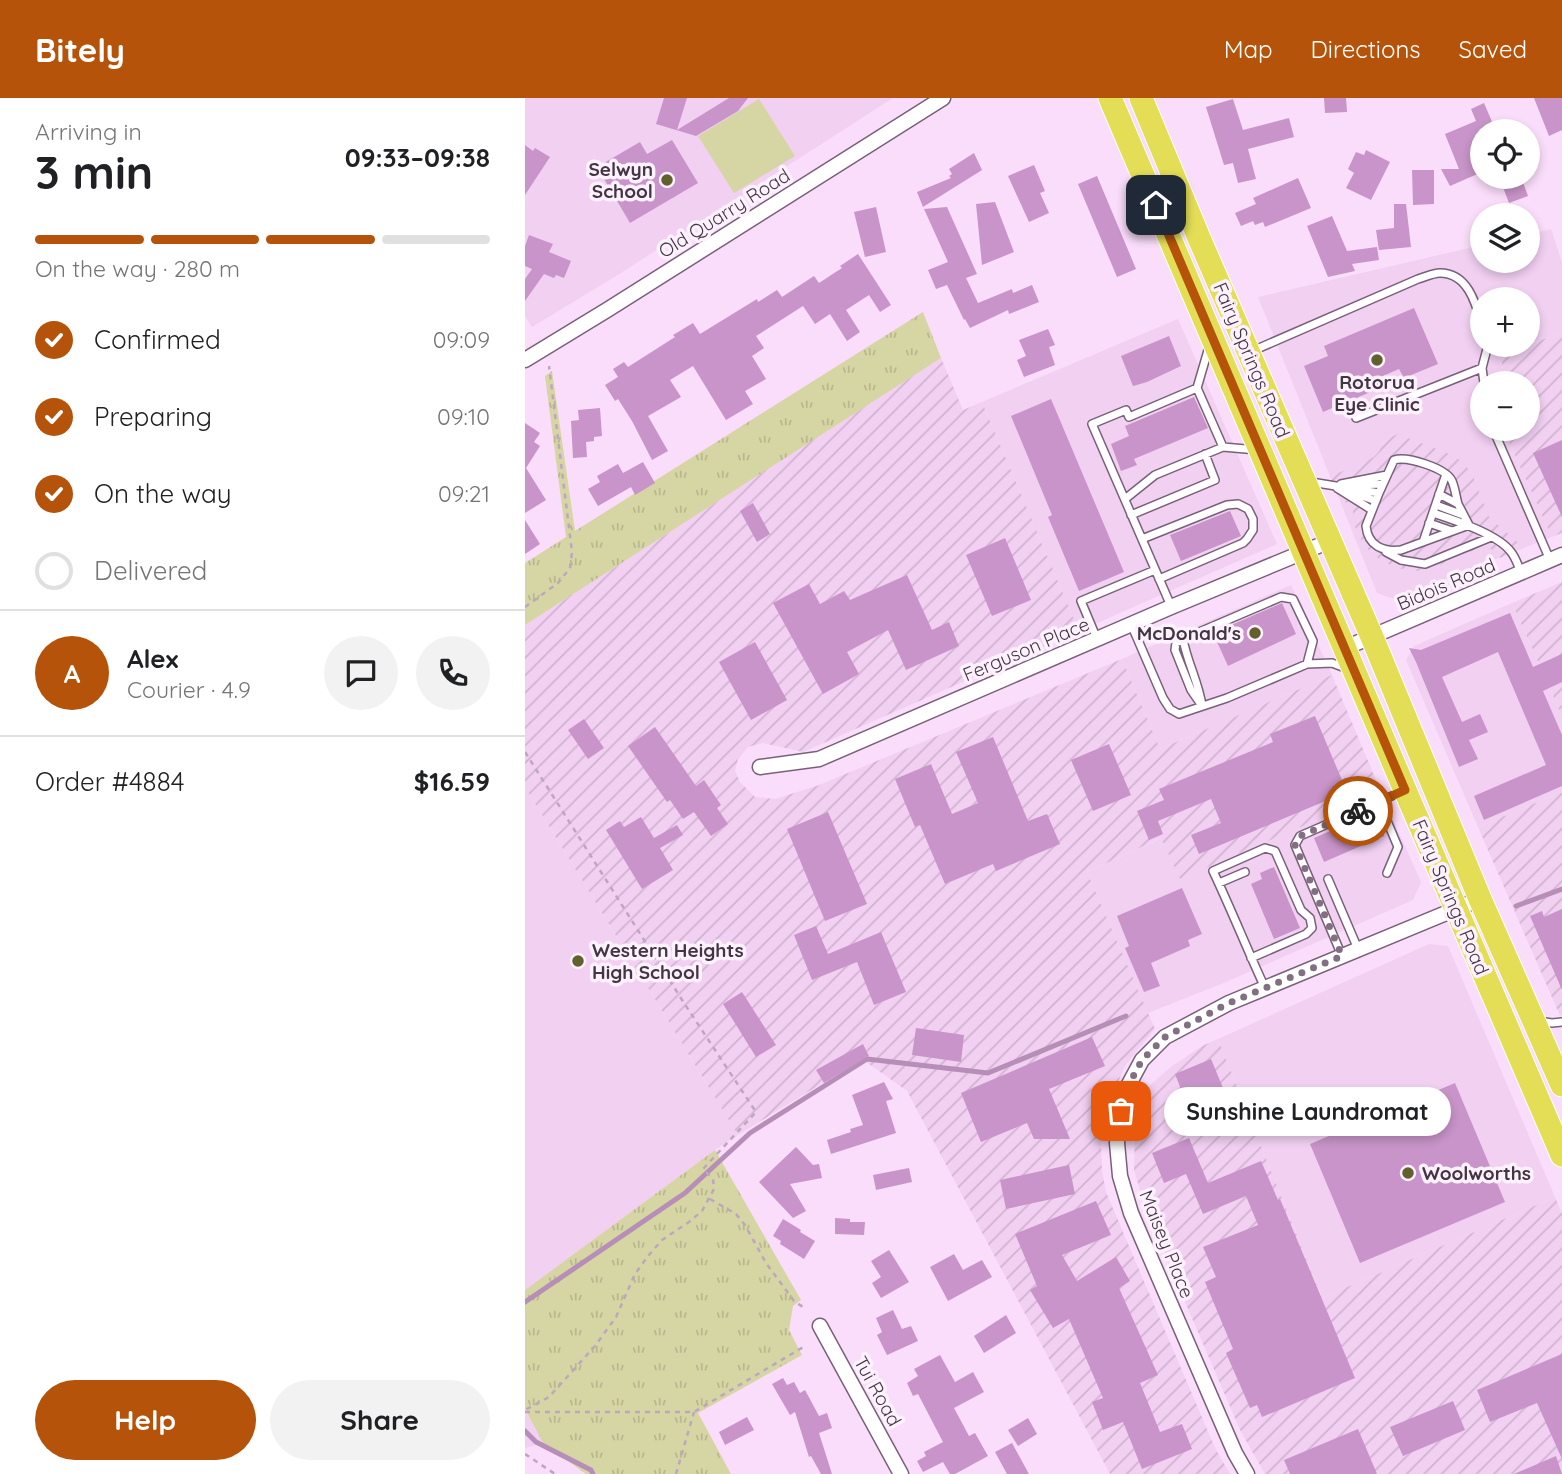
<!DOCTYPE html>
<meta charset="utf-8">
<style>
:root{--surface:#fff;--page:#f2f2f2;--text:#202124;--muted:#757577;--line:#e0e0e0;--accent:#b45309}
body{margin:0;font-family:Quicksand,sans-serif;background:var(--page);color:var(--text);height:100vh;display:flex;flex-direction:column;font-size:26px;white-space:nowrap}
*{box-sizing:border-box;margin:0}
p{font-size:23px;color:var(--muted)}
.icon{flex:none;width:38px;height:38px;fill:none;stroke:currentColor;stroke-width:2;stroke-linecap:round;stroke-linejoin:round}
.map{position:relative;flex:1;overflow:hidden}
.drawer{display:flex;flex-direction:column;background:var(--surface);width:525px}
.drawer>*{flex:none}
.tools{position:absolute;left:945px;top:21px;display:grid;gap:14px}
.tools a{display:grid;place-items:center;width:70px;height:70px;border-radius:50%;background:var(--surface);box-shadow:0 4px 10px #0003;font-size:35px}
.pin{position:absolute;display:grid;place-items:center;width:60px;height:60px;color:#fff;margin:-30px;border-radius:14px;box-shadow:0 4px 10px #0006}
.courier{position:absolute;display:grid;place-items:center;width:70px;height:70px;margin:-35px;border:5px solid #b45309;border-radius:50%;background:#fff;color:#222;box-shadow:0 2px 9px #0007}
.bubble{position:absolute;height:49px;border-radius:24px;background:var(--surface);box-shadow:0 4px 10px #0003;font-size:23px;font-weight:700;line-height:49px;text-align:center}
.overview em{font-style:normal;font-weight:700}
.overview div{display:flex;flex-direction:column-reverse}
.overview{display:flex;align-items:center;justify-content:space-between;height:119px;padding:0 35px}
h1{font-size:46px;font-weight:700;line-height:52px}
.bar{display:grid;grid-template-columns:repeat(4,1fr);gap:10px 7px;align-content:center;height:84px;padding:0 35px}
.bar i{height:9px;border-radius:5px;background:var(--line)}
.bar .on{background:var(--accent)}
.bar p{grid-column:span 4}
.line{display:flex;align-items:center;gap:18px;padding:0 35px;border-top:2px solid var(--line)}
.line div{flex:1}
.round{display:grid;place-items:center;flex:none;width:74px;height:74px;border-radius:37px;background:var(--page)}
ol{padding:0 35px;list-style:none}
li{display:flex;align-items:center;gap:21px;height:77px}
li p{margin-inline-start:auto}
li .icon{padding:7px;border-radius:50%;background:var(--accent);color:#fff;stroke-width:4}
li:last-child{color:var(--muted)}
li i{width:38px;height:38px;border:4px solid var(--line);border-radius:50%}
.button{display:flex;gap:14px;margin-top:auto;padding:14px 35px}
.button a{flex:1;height:80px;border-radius:42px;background:var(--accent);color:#fff;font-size:28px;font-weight:700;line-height:80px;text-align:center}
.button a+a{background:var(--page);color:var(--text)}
header{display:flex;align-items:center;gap:42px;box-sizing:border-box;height:98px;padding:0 35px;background:var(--accent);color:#fff}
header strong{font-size:33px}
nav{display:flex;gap:38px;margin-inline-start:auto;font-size:24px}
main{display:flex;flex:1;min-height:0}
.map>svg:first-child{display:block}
</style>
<header>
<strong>Bitely</strong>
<nav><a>Map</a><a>Directions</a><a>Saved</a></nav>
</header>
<main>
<section class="drawer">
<div class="overview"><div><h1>3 min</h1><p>Arriving in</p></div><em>09:33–09:38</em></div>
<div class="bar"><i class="on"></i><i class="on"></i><i class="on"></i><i></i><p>On the way · 280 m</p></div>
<ol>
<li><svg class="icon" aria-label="check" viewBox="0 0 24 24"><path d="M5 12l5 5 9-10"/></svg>Confirmed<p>09:09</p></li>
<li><svg class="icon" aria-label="check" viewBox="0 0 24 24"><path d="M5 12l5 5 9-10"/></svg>Preparing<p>09:10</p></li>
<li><svg class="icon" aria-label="check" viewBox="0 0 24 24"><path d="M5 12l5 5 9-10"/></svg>On the way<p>09:21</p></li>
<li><i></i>Delivered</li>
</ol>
<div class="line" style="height:126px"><b class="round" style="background:var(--accent);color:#fff">A</b><div><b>Alex</b><p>Courier · 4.9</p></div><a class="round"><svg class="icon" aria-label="chat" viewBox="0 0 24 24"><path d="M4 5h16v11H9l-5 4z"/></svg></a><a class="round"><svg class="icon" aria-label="phone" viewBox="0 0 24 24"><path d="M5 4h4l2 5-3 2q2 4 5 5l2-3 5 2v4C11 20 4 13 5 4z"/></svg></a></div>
<div class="line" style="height:91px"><div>Order #4884</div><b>$16.59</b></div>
<div class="button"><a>Help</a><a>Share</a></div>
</section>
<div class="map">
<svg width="1037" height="1376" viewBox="0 0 1037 1376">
<defs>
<pattern id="industrial-furrows" width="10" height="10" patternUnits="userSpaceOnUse" patternTransform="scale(1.75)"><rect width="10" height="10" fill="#f2d0f2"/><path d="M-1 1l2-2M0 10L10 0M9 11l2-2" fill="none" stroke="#d1b3d1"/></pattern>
<pattern id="grass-tufts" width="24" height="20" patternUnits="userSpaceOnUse" patternTransform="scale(1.75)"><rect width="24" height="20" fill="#d6d5a4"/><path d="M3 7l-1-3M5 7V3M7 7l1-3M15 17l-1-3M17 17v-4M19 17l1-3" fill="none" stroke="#b9b78e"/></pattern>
</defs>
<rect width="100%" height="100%" fill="#faddfa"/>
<path fill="#f2d0f2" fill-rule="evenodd" d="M 0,0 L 368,0 L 96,175 L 7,229 L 0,218 Z
M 1026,131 L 1037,164 L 1037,235 L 978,255 L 975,285 L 957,285 L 957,331 L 978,331 L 1027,439 L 869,501 L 852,495 L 733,199 L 957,147 L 957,163 L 1003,163 L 1003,137 ZM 957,201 L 1003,201 L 1003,247 L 957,247 Z
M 653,221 L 752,446 L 554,533 L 457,304 Z
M 766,487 L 807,577 L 635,651 L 597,561 Z
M 987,505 L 1037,618 L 1037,694 L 953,729 L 881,562 L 889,548 Z
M 0,689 L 213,1037 L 190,1052 L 0,1192 Z
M 856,694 L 896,784 L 888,802 L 701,884 L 623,915 L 562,774 L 637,740 L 656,780 Z
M 904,846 L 923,848 L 1030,1099 L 797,1200 L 693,941 Z
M 0,1311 L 18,1345 L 0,1350 Z"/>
<path fill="url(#industrial-furrows)" d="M 1037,235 L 1037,435 L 1027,439 L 978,331 L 1003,331 L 1003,285 L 975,285 L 978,255 Z
M 416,260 L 438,312 L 457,304 L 554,533 L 278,654 L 238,645 L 223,649 L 213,661 L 210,673 L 215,684 L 230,699 L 250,701 L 294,687 L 597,561 L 635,651 L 807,577 L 856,694 L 655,781 L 636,740 L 562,774 L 630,931 L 600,968 L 581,1012 L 576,1045 L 577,1072 L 581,1094 L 690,1350 L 705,1376 L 585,1376 L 382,993 L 337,961 L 213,1037 L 0,689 L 0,527 Z
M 879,333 L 880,339 L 925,356 L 938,364 L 947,376 L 964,419 L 999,450 L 975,460 L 973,455 L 966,451 L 954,450 L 905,471 L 891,473 L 872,470 L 854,461 L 846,454 L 839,447 L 830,429 L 827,408 L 813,399 L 804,376 L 809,377 L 849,359 L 855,352 L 854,345 Z
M 1037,484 L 1037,618 L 987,505 Z
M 1037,694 L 1037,917 L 1035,918 L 953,729 Z
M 693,941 L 797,1200 L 1030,1099 L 1037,1115 L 1037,1376 L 740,1376 L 716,1334 L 623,1118 L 609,1072 L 610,1025 L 625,987 L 647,968 L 677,948 Z"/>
<path fill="url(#grass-tufts)" d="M 398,214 L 416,260 L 0,527 L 0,465 L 41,439 L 20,278 L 27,273 L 50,433 Z
M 190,1052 L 276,1202 L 268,1208 L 264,1232 L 277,1257 L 173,1315 L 206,1376 L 61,1376 L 18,1345 L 0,1311 L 0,1192 Z"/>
<path fill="#d6d5a4" d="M 234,1 L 270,58 L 209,95 L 173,38 Z"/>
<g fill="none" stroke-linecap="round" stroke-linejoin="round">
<path stroke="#b68eb7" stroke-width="5" d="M 991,808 L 1037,791
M 0,1204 L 160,1095 L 225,1035 L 342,961 L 463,975 L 601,918
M 0,1333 L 11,1344 L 66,1372 L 68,1376"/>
</g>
<path fill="#c894c9" d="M 139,0 L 162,0 L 152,32 L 204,0 L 223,0 L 213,13 L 171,38 L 131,26 Z
M 799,0 L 821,0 L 822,14 L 800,15 Z
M 1009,0 L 1037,0 L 1037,32 L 1024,38 Z
M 708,1 L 718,32 L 764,20 L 769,39 L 723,51 L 731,81 L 713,85 L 708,65 L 699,67 L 681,9 Z
M 959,5 L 971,33 L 957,33 L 957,74 L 925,88 L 916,71 L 934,71 L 920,36 L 951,23 L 946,11 Z
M 147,42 L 173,85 L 105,125 L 72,69 L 115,44 L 122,56 Z
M 0,47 L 8,53 L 10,50 L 25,59 L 0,97 Z
M 841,52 L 865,64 L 846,102 L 821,90 L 829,75 L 823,71 L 831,54 L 839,57 Z
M 449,55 L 457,72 L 398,109 L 392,94 L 426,80 L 424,78 L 427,76 L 424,71 Z
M 509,67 L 520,93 L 515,95 L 524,115 L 504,124 L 483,78 Z
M 887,72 L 909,72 L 909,106 L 888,107 Z
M 572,78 L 611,171 L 592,179 L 553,86 Z
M 974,79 L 996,79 L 1003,98 L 984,105 Z
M 773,80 L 786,110 L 740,129 L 738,124 L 730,127 L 728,123 L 716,128 L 710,115 L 731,106 L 728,100 Z
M 470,104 L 489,154 L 457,167 L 451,106 Z
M 869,106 L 881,106 L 886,149 L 854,152 L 851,132 L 869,130 Z
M 351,109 L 361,154 L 340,159 L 329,114 Z
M 422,109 L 452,176 L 441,180 L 453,205 L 487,191 L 488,195 L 507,187 L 514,204 L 484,216 L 483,212 L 445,230 L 440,221 L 439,222 L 422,187 L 411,191 L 403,172 L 423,164 L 399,111 Z
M 807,118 L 822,153 L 852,149 L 854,162 L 827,166 L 830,173 L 803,179 L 782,128 Z
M 4,137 L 28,146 L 24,154 L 46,163 L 39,180 L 31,177 L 29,180 L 19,176 L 0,203 L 0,181 L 7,171 L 0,168 L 0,148 Z
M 333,156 L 366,207 L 355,214 L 344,197 L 321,212 L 335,234 L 322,243 L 305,216 L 290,226 L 278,208 L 231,238 L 239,250 L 227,258 L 241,281 L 220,293 L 228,306 L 201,322 L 168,268 L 145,282 L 156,299 L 123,318 L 143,353 L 127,362 L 107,323 L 93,301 L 90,303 L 80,287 L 93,279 L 88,271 L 99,264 L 103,269 L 150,239 L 148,237 L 168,225 L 175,236 L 232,201 L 233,204 L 252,192 L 257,199 L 289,178 L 294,185 L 317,170 L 315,168 Z
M 889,210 L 913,266 L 879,280 L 874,271 L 851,281 L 855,290 L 798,314 L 779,268 L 803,258 L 799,248 Z
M 523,231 L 530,247 L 524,249 L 530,267 L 499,279 L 492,262 L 501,258 L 494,242 Z
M 644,238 L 656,268 L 622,284 L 608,288 L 596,258 Z
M 669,299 L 683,330 L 609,361 L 612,367 L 596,373 L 586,346 L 604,338 L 600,328 Z
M 526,301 L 599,474 L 554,493 L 523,419 L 527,417 L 486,318 Z
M 75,310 L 77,338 L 69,339 L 69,343 L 61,344 L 62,359 L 48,360 L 46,323 L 54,322 L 53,312 Z
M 0,325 L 15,335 L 9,344 L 15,348 L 1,370 L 21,402 L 0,415 Z
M 1037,342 L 1037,419 L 1008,355 Z
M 118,364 L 130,385 L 110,397 L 106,389 L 73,408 L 63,391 L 75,384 L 72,378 L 93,366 L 98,375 Z
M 228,405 L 245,436 L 232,444 L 215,413 Z
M 705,413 L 716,438 L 656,463 L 645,437 Z
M 0,422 L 15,446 L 0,456 Z
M 480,440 L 506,502 L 467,518 L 441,457 Z
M 382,477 L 407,532 L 424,524 L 434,548 L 381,572 L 363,532 L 322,554 L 334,576 L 298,596 L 248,505 L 284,486 L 295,506 L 319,493 L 325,502 Z
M 757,505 L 771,536 L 703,568 L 688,535 Z
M 985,515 L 1008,569 L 1037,556 L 1037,584 L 1018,593 L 1037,637 L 1037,688 L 959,722 L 949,698 L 1021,667 L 973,554 L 917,579 L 937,624 L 955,616 L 963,634 L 944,642 L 953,661 L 934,669 L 891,564 L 884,550 L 896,552 Z
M 230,544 L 262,602 L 226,622 L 194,564 Z
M 790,618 L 822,694 L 674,756 L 666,737 L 696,725 L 686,701 L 633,723 L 638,736 L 624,742 L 612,713 L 639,702 L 634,691 L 748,644 L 745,636 Z
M 59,621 L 79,650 L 63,661 L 43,632 Z
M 130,629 L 171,688 L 179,682 L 196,707 L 192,710 L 203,726 L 186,738 L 169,714 L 158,721 L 145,702 L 142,704 L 103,648 Z
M 468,639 L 503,723 L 522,716 L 535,746 L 471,773 L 468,766 L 420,786 L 395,727 L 390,729 L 370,681 L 406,666 L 427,716 L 453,705 L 431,654 Z
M 584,646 L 606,697 L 568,713 L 546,662 Z
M 303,714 L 342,806 L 300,823 L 262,731 Z
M 849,714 L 859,738 L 799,764 L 789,740 Z
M 116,719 L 129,740 L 152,727 L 158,737 L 135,750 L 148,772 L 117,791 L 81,732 L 95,723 L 99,729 Z
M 749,769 L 775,830 L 749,841 L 726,786 L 737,781 L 735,775 Z
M 657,790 L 677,836 L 663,842 L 665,848 L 626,865 L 635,888 L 619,894 L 600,850 L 604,848 L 592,818 Z
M 1037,811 L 1037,892 L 1005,818 L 1017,813 L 1019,819 Z
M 291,828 L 303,856 L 356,834 L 381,894 L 349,907 L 332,864 L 287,882 L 269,837 Z
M 217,894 L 251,947 L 231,959 L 198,906 Z
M 391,930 L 439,937 L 436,964 L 387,957 Z
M 567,939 L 580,968 L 524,991 L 545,1041 L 509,1041 L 502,1025 L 456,1044 L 436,995 Z
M 338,946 L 344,958 L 299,985 L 291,972 Z
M 686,961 L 713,1026 L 697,1034 L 657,1015 L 661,1004 L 650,976 Z
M 359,984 L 368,1001 L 361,1003 L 371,1035 L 306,1056 L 302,1042 L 326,1034 L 325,1031 L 338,1027 L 327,997 Z
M 930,985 L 980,1104 L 835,1165 L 785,1046 Z
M 664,1040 L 683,1085 L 736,1063 L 753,1102 L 755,1101 L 830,1280 L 737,1319 L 732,1307 L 725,1310 L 701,1255 L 708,1251 L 680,1184 L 691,1179 L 678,1149 L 733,1127 L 721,1098 L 678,1116 L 661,1076 L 639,1085 L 627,1055 Z
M 271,1049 L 288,1067 L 294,1066 L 297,1080 L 265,1086 L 281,1113 L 268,1120 L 234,1084 Z
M 544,1067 L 550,1096 L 481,1111 L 475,1082 Z
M 384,1070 L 387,1084 L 351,1092 L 348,1077 Z
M 571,1103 L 586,1137 L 537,1157 L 552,1183 L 591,1159 L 605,1183 L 594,1190 L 633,1277 L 615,1285 L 635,1334 L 657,1326 L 667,1351 L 617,1371 L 598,1324 L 578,1332 L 567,1304 L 578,1300 L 544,1221 L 528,1230 L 505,1192 L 512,1188 L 490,1136 Z
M 310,1120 L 325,1121 L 325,1124 L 340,1124 L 339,1137 L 310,1136 Z
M 258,1121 L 276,1132 L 275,1134 L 290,1143 L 279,1161 L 255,1146 L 256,1143 L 248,1138 Z
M 364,1152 L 384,1184 L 356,1200 L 347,1185 L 356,1179 L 346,1163 Z
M 429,1156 L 438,1172 L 457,1162 L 467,1179 L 423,1203 L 405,1169 Z
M 368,1212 L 377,1231 L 386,1228 L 393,1243 L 362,1257 L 352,1237 L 357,1234 L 351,1220 Z
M 481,1217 L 491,1235 L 459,1255 L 449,1238 Z
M 1037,1256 L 1037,1361 L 1012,1305 L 965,1324 L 952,1292 Z
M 415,1257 L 430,1284 L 448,1274 L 459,1294 L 429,1310 L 444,1338 L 450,1335 L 463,1358 L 430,1376 L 425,1376 L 418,1364 L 398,1374 L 392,1363 L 401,1358 L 399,1354 L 418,1344 L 393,1296 L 388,1298 L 382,1285 L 393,1278 L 389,1271 Z
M 258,1280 L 262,1287 L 269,1284 L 275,1295 L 280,1292 L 294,1318 L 302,1315 L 307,1330 L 294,1335 L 307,1376 L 296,1376 L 286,1358 L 284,1359 L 270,1314 L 265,1317 L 247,1286 Z
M 928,1303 L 940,1332 L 878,1358 L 865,1329 Z
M 222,1319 L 229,1332 L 200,1347 L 194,1334 Z
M 503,1320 L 512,1336 L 493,1348 L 483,1332 Z
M 833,1331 L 852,1376 L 765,1376 L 759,1362 Z
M 487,1345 L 504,1376 L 482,1376 L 470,1354 Z
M 1031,1358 L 1037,1376 L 989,1376 Z"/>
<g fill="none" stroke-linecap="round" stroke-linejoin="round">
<g stroke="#786079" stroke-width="10">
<path id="service" d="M 684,249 L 672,290 L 698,349
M 725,254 L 893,181 C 900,179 908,175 915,175 C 943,175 951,206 957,227
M 957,270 L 959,285
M 831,320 L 957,270 L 963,247
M 968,331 L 1025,462
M 786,384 L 854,395
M 816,386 L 862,377
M 830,387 L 858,386
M 812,390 L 847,412
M 826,394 L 851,403
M 914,396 L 933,406 L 944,427 L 876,452 C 858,454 843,448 841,428 L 854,395 L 869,362 C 882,358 921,370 927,383 C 930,390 931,399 933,406
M 600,401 L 630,377 L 698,349 L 732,352
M 911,407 L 938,417
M 908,415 C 929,422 973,436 986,454 C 991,460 993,468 996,474
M 606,417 L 690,382 L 680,356
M 904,425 L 927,433
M 617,441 L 702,407 L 713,406 L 723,411 L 728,421 L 728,432 L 722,441 L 718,445 L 634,481
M 898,444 L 921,376
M 861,454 L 876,462 L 900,466 L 966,439
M 646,508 L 567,326 L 601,312 L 604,319 L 672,290
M 606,526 L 638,600 L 645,611 L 654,616 L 702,600 L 782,566 L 807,565 L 823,571
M 572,541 L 556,503 L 630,472
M 658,541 L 651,545 L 650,552 L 666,592 L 675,605
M 677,608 C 674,585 662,564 658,541 L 756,499 L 768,501 L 788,543 L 782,566
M 854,704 L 873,749 L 862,775
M 803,781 L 833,851
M 694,785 L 720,774
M 817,858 L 770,747 L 775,738 L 876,694
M 726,860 L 781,836 L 787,830 L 785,820 L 776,812 L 750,753 L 740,750 L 688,773 C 706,811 722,851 740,890
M 1013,923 L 1027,925 L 1037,924"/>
</g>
<g stroke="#786079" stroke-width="17">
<path id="minor" d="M 0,262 L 82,212 L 418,0
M 820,550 L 1037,457
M 235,669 L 294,661 L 646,509 L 805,443
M 295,1228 L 376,1376
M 722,1376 L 710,1355 L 606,1115 L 595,1078 L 592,1045 L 595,1013 L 603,988 L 617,962 L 640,939 L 704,905 L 955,801"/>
</g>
<g stroke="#fff" stroke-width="25">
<path id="trunk" d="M 585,0 L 880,692 L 1037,1057
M 616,0 L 674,140 L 847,539 L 955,801 L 1037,987"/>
</g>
<path stroke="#bea7be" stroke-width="2.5" stroke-dasharray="5 5" stroke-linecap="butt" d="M 0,509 L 33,485 L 45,470 L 47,454 L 24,268
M 0,654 L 159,905 L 231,1014 L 178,1071 L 188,1081 L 189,1091 L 177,1113 L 164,1124 L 137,1142 L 123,1158 L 110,1176 L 91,1219 L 70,1248 L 24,1299 L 0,1312
M 185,1101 L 211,1116 L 220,1127 L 241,1165 L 269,1203 L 281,1211
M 0,1314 L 169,1314 L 280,1248
M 0,1356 L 30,1376
M 151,1376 L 169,1314"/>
<use href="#service" stroke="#fff" stroke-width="7"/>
<use href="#minor" stroke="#fff" stroke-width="14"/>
<use href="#trunk" stroke="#e4de56" stroke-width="23"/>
</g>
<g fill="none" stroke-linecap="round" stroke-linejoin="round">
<path stroke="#827082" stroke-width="7" stroke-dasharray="0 12.6" d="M 596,1013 L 603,988 L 617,962 L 640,939 L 704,905 L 817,858 L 770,747 L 775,738 L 833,713"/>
<path stroke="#b45309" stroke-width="9" d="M 631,107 L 880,692 L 833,713"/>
</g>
<g fill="#62602d" stroke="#fcf1fd" stroke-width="2.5">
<circle cx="142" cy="82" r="7"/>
<circle cx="852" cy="262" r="7"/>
<circle cx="730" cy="535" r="7"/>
<circle cx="53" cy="863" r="7"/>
<circle cx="883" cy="1075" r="7"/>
</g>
<g text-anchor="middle" stroke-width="7" stroke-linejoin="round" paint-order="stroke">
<g font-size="19" font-weight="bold" fill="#413641" stroke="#fcf1fd" text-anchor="end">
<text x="128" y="78">Selwyn<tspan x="128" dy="22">School</tspan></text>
<text x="852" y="291" text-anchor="middle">Rotorua<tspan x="852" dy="22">Eye Clinic</tspan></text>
<text x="716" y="542">McDonald's</text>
<text x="67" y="859" text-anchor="start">Western Heights<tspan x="67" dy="22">High School</tspan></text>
<text x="897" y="1082" text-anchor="start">Woolworths</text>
</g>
<g font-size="19" fill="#413641" stroke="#fcf1fd">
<text transform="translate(199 115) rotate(-32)" y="7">Old Quarry Road</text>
<text transform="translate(727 262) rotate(67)" y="7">Fairy Springs Road</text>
<text transform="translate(921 486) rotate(-23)" y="7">Bidois Road</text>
<text transform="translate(501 551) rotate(-23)" y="7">Ferguson Place</text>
<text transform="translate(926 799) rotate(67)" y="7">Fairy Springs Road</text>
<text transform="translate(642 1146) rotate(68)" y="7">Maisey Place</text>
<text transform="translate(353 1293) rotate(61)" y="7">Tui Road</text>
</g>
</g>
</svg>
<div class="tools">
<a><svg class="icon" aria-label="locate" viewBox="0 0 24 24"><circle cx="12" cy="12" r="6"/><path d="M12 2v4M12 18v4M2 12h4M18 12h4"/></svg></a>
<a><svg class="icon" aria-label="layers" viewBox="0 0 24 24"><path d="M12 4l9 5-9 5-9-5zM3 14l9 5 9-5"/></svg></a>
<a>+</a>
<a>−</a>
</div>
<div class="pin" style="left:596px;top:1013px;background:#ea580c"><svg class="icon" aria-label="bag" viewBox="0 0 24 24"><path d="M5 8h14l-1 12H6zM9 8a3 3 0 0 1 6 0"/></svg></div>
<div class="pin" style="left:631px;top:107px;background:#1f2937"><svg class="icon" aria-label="home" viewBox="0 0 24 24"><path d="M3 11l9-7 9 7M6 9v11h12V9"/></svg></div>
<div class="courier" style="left:833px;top:713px"><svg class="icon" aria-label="bike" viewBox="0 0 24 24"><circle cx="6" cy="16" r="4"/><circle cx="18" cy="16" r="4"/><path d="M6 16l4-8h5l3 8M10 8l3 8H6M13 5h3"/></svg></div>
<div class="bubble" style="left:639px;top:989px;width:287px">Sunshine Laundromat</div>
</div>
</main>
